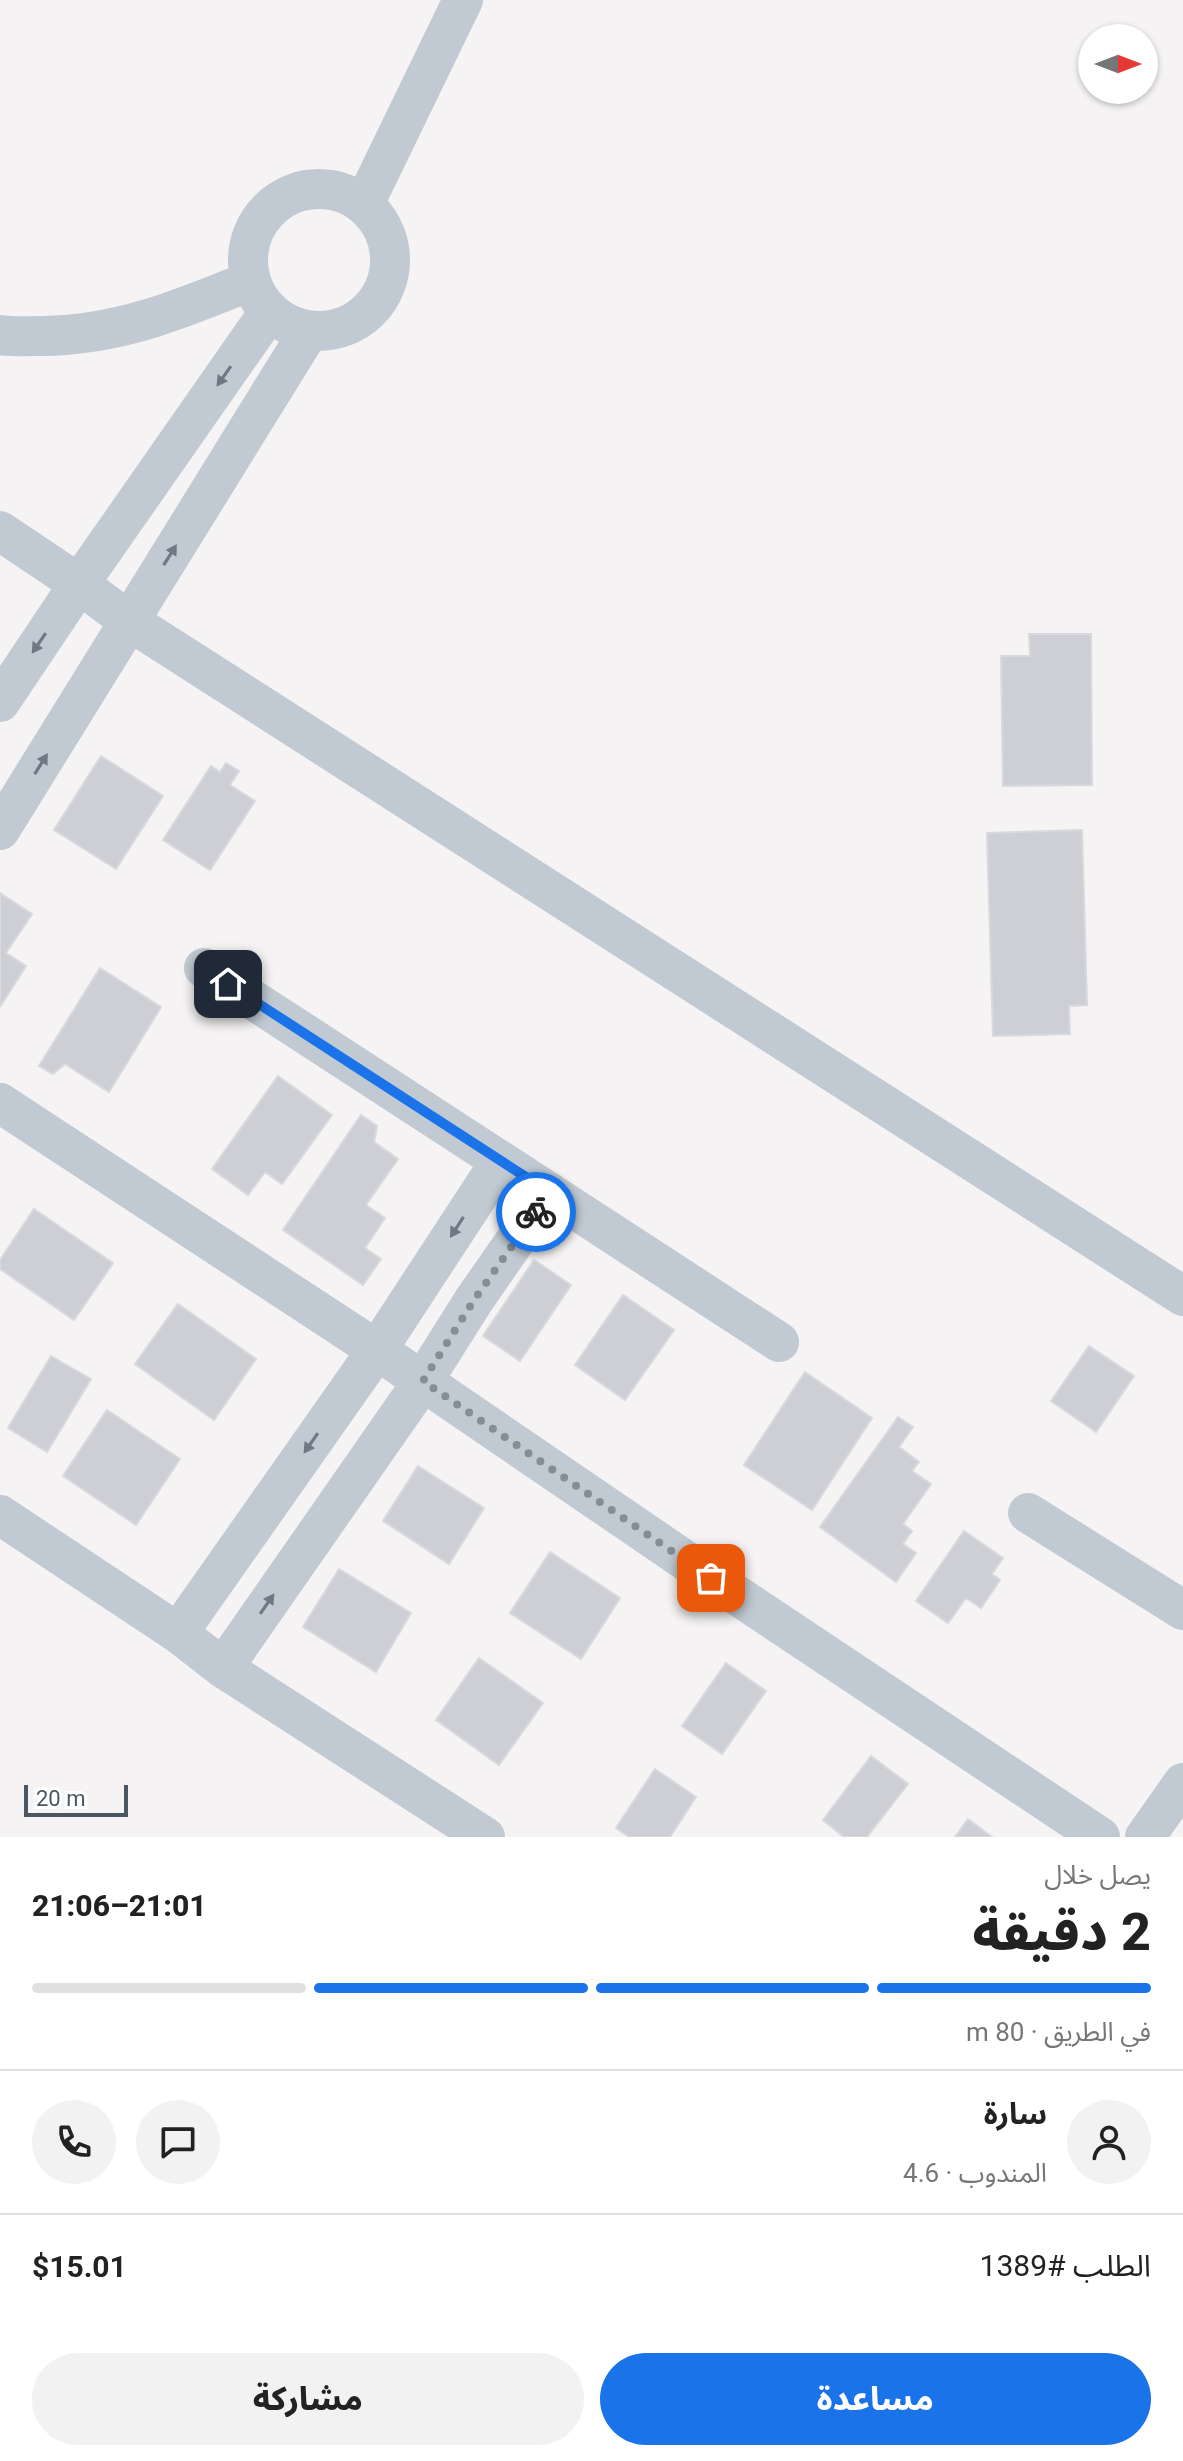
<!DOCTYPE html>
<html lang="ar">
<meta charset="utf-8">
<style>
:root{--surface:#fff;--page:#f2f2f2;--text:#222;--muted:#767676;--line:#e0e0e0;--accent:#1a73e8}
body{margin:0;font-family:Roboto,"Noto Sans Arabic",sans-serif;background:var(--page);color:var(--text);direction:rtl;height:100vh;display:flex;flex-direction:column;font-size:30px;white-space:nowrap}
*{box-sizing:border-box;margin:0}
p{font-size:26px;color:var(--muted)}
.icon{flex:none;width:44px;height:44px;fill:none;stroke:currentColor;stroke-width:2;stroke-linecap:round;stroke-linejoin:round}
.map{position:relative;height:1837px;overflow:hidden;direction:ltr}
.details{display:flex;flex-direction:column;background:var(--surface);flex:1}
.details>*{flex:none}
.needle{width:52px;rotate:90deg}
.tools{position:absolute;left:1078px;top:24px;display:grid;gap:16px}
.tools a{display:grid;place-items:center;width:80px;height:80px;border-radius:50%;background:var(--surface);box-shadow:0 2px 6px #0004;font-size:40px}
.scale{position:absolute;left:24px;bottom:20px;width:104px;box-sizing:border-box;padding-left:8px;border:4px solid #4a5661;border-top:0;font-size:22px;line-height:28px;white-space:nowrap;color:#4a5661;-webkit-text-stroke:6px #fff;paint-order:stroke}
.pin{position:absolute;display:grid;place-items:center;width:68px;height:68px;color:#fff;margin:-34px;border-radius:16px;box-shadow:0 4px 12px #0006}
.courier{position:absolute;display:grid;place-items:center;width:80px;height:80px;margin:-40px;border:6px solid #1a73e8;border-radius:50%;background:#fff;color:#222;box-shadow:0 2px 10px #0007}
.headline em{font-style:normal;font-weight:800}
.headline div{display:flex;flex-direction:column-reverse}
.headline{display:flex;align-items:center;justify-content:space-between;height:136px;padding:0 32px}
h1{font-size:52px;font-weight:800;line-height:60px}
.bar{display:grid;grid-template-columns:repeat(4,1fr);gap:12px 8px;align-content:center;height:96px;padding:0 32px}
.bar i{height:10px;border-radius:6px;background:var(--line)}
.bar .current{background:var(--accent)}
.bar p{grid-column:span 4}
.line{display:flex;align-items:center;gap:20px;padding:0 32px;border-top:2px solid var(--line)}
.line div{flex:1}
.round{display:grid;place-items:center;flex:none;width:84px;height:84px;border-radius:42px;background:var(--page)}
.primary-button{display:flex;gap:16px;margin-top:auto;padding:16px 32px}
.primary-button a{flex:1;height:92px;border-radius:48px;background:var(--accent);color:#fff;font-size:32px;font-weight:800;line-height:92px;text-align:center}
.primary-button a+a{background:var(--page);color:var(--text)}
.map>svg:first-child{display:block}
</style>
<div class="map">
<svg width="1183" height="1837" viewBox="0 0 1183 1837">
<rect width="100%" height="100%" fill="#f5f3f3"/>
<path fill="#cdcfd5" stroke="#d7d9de" stroke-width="2" d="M 1029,634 L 1091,634 L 1092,785 L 1003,786 L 1001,656 L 1030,656 Z
M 101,756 L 163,796 L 116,869 L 54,830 Z
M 226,763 L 239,771 L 230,785 L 255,801 L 210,870 L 163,840 L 211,766 L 220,772 Z
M 1082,830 L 1087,1005 L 1069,1006 L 1070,1034 L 993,1036 L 987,833 Z
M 0,893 L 32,914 L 6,953 L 26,966 L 0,1007 Z
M 100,968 L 161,1007 L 109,1092 L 65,1064 L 53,1074 L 39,1066 Z
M 278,1076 L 332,1115 L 282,1184 L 265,1172 L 248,1195 L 212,1169 Z
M 361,1115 L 377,1126 L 374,1142 L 398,1159 L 366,1205 L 385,1218 L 365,1248 L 381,1259 L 363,1285 L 283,1230 Z
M 34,1209 L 113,1263 L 74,1320 L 0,1269 L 0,1260 Z
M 534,1260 L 571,1285 L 520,1361 L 483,1336 Z
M 623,1295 L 674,1330 L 625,1400 L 575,1365 Z
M 178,1304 L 256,1359 L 214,1420 L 135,1364 Z
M 1089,1346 L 1134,1376 L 1096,1432 L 1051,1401 Z
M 51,1356 L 91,1379 L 47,1452 L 8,1428 Z
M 805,1372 L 872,1418 L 812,1510 L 744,1465 Z
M 107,1410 L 180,1459 L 136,1525 L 63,1476 Z
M 898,1417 L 913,1427 L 899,1447 L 919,1462 L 912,1471 L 931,1484 L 903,1524 L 912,1531 L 903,1544 L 916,1553 L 896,1582 L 820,1527 Z
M 418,1466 L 484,1508 L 449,1564 L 383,1521 Z
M 964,1531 L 1003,1558 L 992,1574 L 1000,1580 L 981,1608 L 966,1598 L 948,1623 L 916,1601 Z
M 550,1552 L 620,1598 L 581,1659 L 510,1613 Z
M 339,1569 L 411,1613 L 376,1672 L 303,1627 Z
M 479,1658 L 543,1703 L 499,1765 L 436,1720 Z
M 726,1663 L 766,1691 L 722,1754 L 682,1726 Z
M 871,1756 L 908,1784 L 867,1837 L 844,1837 L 823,1820 Z
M 655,1769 L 696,1797 L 670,1837 L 629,1837 L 616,1828 Z
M 968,1819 L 992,1837 L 955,1837 Z"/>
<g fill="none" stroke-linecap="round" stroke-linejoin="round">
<path stroke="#c1cad2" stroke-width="40" d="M248 260a71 71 0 1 1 142 0a71 71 0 1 1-142 0Z
M 364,204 L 463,0
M 0,335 C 14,337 29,336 43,336 C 120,335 181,309 250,281
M 0,531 L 79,584 L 129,621 L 1183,1296
M 0,702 L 79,584 L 269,312
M 0,830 L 309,331
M 204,968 L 779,1342
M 0,1103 L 377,1350 L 711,1578 L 1100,1837
M 1028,1513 L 1183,1610
M 0,1515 L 178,1633 L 223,1668 L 485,1837
M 178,1633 L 377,1350 L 500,1162
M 223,1668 L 423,1381 L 474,1300 L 549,1192
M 1145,1837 L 1183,1783"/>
</g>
<defs><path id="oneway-solid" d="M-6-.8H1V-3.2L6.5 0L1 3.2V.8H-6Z" transform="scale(2)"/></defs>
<g fill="#6e7983">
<use href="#oneway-solid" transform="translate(224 376) rotate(125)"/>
<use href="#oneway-solid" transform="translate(170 555) rotate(-58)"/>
<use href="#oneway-solid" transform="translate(39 643) rotate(124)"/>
<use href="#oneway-solid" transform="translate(41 764) rotate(-58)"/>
<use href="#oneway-solid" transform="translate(457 1227) rotate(123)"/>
<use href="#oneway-solid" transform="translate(311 1443) rotate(125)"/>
<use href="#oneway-solid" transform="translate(267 1604) rotate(-55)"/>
</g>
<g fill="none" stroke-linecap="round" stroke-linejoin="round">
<path stroke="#868d94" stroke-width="8" stroke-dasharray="0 14.4" d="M 536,1212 L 474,1300 L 423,1381 L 711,1578"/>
<path stroke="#1a73e8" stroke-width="10" d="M 228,984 L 549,1192 L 536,1212"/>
</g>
</svg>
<div class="tools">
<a><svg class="needle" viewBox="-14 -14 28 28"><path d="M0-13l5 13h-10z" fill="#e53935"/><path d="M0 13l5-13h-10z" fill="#767676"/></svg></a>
</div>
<div class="scale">20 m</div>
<div class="pin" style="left:711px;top:1578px;background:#ea580c"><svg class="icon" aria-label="bag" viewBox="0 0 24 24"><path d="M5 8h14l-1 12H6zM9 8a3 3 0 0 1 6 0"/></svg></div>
<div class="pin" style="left:228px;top:984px;background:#1f2937"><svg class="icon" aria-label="home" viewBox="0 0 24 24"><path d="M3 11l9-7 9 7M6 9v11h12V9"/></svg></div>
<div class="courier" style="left:536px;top:1212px"><svg class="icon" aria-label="bike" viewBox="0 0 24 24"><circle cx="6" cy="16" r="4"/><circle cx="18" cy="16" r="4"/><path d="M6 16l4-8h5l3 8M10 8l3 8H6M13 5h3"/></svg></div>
</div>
<section class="details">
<div class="headline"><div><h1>2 دقيقة</h1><p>يصل خلال</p></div><em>21:01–21:06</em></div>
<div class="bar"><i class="current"></i><i class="current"></i><i class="current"></i><i></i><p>في الطريق · 80 m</p></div>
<div class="line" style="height:144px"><a class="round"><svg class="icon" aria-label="person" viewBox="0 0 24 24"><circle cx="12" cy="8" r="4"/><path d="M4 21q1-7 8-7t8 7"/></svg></a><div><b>سارة</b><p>المندوب · 4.6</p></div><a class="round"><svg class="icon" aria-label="chat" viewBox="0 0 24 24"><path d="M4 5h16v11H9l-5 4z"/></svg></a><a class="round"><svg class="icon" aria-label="phone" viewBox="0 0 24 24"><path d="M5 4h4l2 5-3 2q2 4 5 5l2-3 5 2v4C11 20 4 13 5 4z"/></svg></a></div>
<div class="line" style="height:104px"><div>الطلب #1389</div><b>$15.01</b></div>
<div class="primary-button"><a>مساعدة</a><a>مشاركة</a></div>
</section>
